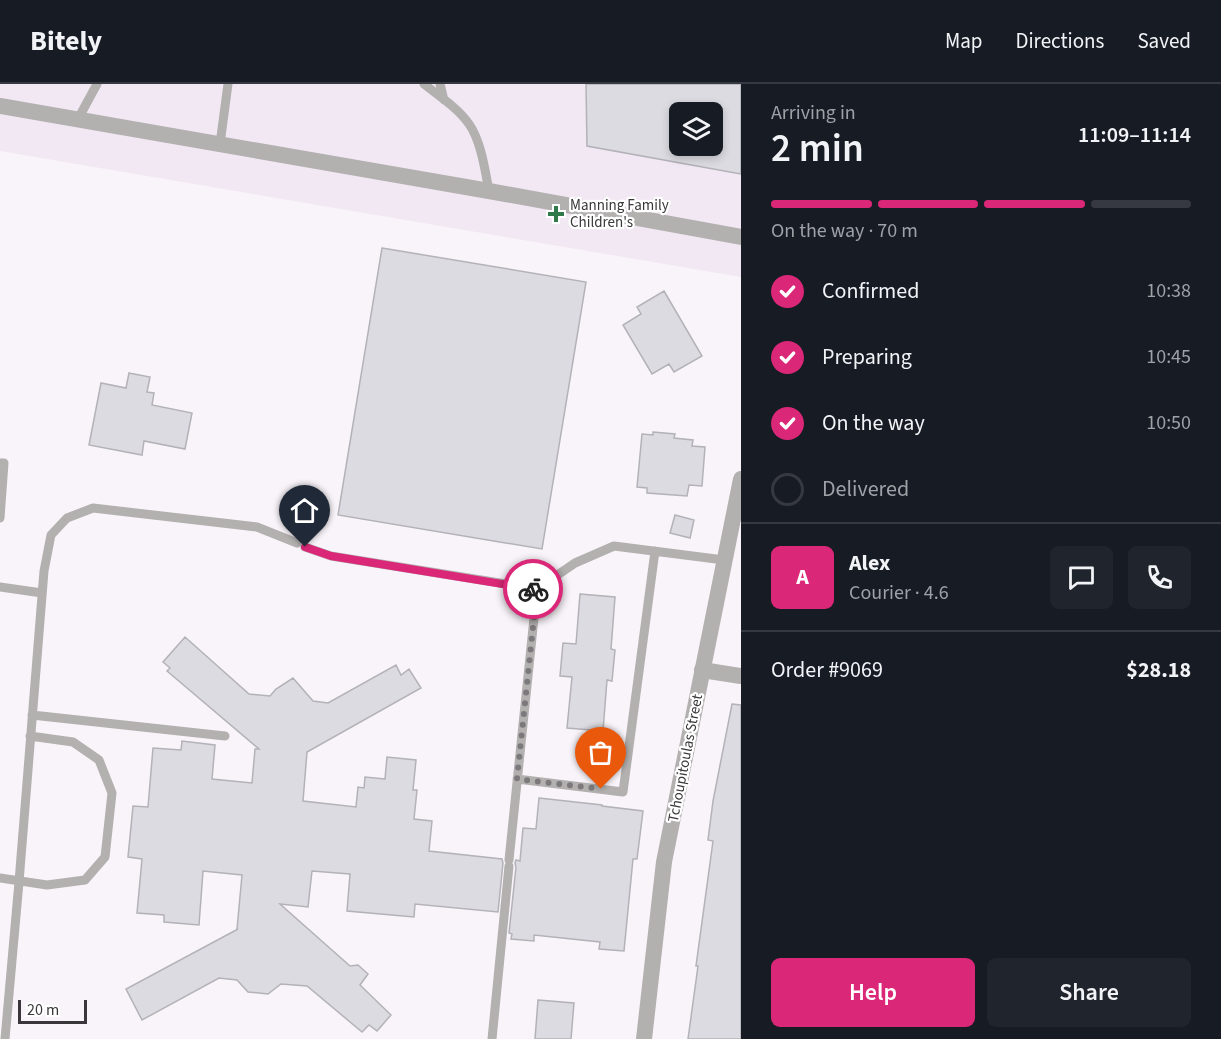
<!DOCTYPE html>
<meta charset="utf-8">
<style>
:root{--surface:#171b24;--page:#20242c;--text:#f1f3f6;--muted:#9ea1a6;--line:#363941;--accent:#db2777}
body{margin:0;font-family:"Source Sans 3",sans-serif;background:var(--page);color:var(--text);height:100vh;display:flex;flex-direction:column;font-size:22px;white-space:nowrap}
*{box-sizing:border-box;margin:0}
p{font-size:20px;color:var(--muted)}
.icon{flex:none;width:33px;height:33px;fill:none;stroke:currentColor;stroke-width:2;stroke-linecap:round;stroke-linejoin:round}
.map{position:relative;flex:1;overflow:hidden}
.panel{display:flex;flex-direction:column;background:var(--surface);width:480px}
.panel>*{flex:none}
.buttons{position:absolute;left:669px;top:18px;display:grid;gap:12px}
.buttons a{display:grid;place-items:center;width:54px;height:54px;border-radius:9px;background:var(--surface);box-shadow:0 3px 9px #0003;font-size:30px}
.scale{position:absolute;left:18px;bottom:15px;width:69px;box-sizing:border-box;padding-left:6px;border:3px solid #393739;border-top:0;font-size:16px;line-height:21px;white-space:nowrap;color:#393739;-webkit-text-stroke:4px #fff;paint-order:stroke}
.pin{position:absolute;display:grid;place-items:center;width:51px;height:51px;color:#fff;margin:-62px -26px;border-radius:50% 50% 50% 0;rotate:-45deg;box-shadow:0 0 6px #0007}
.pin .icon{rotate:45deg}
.courier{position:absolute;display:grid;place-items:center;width:60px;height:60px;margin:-30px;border:4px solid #db2777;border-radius:50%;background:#fff;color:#222;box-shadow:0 2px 8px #0007}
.headline em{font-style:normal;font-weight:600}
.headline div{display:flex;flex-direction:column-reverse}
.headline{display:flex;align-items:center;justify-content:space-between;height:102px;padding:0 30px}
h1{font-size:39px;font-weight:600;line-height:45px}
.bar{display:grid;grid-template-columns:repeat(4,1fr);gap:9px 6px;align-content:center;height:72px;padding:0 30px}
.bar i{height:8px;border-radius:4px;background:var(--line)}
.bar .active{background:var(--accent)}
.bar p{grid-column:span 4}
.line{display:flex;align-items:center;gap:15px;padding:0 30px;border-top:2px solid var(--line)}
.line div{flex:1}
.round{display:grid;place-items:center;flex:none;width:63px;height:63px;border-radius:9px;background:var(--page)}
ol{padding:0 30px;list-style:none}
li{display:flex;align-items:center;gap:18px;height:66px}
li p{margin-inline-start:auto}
li .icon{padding:6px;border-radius:50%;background:var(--accent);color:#fff;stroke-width:4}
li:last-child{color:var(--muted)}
li i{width:33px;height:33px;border:3px solid var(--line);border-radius:50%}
.primary-button{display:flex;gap:12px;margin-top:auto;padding:12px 30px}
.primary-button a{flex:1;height:69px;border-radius:9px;background:var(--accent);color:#fff;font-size:24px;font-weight:600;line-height:69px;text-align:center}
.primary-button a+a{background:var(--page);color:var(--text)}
header{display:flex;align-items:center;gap:36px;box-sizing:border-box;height:84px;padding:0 30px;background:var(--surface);border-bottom:2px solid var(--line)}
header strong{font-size:28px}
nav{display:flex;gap:33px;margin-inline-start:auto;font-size:21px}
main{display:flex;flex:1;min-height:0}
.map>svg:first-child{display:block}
</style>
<header>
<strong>Bitely</strong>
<nav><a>Map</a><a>Directions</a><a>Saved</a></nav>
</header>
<main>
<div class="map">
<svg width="741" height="955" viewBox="0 0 741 955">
<rect width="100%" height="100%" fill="#f9f4f9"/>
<path fill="#f2e8f3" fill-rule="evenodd" d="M 0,0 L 741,0 L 741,193 L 0,67 ZM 680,28 L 712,28 L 712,62 L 680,62 Z"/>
<path fill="#dcdbe1" stroke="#b3b2b8" stroke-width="1.5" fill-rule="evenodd" d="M 586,0 L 741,0 L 741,90 L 587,62 ZM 680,28 L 712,28 L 712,62 L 680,62 Z
M 382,164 L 586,198 L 542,465 L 338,431 Z
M 664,207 L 702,272 L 674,288 L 669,280 L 652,290 L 623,241 L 641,230 L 637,223 Z
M 129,289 L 150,293 L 147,308 L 154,309 L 152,321 L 192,329 L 185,365 L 144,357 L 142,371 L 89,361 L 101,299 L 126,304 Z
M 653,348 L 675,350 L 674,354 L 693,356 L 692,362 L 705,363 L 702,402 L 689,401 L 687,412 L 647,409 L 647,404 L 637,403 L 642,350 L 653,351 Z
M 675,431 L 694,436 L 690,454 L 670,449 Z
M 580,510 L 615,513 L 611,565 L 615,566 L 612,597 L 607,596 L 603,647 L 567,644 L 572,593 L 560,592 L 563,559 L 576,560 Z
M 185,553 L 249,610 L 270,612 L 276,605 L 293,594 L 313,617 L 328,619 L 396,581 L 401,591 L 409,585 L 421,604 L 307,668 L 303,717 L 356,723 L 358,703 L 364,704 L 365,693 L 385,695 L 387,673 L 416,676 L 413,706 L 417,706 L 414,735 L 432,737 L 429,767 L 502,775 L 503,779 L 498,828 L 415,820 L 414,833 L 347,827 L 350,790 L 312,787 L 308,823 L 280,820 L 350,882 L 358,881 L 368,890 L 360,901 L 391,931 L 377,947 L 369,941 L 362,948 L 307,902 L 281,900 L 268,910 L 248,908 L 237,896 L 219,894 L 142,936 L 126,905 L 238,845 L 237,845 L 242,791 L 203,787 L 199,841 L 164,838 L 164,831 L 137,829 L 142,775 L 128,773 L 133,722 L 148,723 L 153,664 L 181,666 L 182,657 L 215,661 L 212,695 L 252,699 L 255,665 L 259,665 L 167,587 L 170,584 L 163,578 Z
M 732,620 L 741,621 L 741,955 L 688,955 L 698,882 L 696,882 L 713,757 L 708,756 L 713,717 Z
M 539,714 L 602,721 L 602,722 L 643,727 L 637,775 L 633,775 L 624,867 L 599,865 L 600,858 L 534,851 L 534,857 L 511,855 L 512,850 L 509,849 L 516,783 L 515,779 L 516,776 L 520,777 L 523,744 L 536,745 Z
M 538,916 L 574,919 L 571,955 L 535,955 Z"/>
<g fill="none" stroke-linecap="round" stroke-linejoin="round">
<path stroke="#b3b0b0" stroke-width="9" d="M 424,0 C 439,12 458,24 469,40 C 481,57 485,86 489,107
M 440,0 L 444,16
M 78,35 L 97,0
M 220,60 L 228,0
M 0,379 L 4,379 L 0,434
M 305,463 L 331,472 L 537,505 L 575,479 L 614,462 L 724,476
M 0,503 L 42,509
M 32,631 L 225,652
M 517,695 L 623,708 L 655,467
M 509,776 L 537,505
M 0,794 L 47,801 L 85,796 L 105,773 L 112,709 L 99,676 L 73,658 L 30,652
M 5,955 L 19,798 L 44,487 L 51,451 L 67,434 L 93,424 L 257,443 L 297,459
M 492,955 L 509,782"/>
<path stroke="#b3b0b0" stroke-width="16" d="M 702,586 L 741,592"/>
<path stroke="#b3b0b0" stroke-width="16" d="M 0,22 L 489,107 L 741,153
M 644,955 L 664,778 L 741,395"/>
</g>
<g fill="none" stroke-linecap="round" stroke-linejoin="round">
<path stroke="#7c797c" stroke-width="6" stroke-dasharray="0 10.8" d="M 533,505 L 537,505 L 517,695 L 601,705"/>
<path stroke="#db2777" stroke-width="8" d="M 305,463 L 331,472 L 533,505"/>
</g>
<path fill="#2e7b49" stroke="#fff" stroke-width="2" d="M553 121h6v6h6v6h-6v6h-6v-6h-6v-6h6z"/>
<g text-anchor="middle" stroke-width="4.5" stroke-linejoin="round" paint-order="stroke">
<g font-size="15" fill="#393739" stroke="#fff" text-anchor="start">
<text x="570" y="126">Manning Family<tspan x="570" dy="17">Children's</tspan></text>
</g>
<g font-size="15" fill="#393739" stroke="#fff">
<text transform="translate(685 674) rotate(-79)" y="5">Tchoupitoulas Street</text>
</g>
</g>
</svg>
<div class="buttons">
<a><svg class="icon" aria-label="layers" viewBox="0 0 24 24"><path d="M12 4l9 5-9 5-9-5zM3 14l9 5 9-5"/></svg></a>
</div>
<div class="scale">20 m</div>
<div class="pin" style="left:601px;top:705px;background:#ea580c"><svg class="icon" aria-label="bag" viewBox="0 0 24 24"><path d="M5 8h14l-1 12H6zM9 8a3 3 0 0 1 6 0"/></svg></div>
<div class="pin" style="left:305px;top:463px;background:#1f2937"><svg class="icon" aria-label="home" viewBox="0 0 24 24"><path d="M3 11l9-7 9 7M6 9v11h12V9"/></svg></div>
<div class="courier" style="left:533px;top:505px"><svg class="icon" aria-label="bike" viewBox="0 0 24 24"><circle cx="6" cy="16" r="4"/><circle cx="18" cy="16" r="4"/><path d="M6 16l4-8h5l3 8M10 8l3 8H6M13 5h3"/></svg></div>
</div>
<section class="panel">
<div class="headline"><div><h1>2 min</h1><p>Arriving in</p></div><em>11:09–11:14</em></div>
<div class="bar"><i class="active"></i><i class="active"></i><i class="active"></i><i></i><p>On the way · 70 m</p></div>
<ol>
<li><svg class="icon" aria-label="check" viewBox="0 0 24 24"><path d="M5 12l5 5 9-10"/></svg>Confirmed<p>10:38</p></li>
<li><svg class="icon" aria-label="check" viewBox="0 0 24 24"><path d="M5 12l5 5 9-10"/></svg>Preparing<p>10:45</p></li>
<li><svg class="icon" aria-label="check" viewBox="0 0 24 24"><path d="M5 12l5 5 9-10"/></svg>On the way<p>10:50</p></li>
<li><i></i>Delivered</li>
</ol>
<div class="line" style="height:108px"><b class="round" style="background:var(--accent);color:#fff">A</b><div><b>Alex</b><p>Courier · 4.6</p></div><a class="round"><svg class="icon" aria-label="chat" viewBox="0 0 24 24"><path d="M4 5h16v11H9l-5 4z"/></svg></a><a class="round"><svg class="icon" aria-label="phone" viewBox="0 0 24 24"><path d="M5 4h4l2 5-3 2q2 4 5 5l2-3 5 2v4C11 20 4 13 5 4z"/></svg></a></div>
<div class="line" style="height:78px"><div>Order #9069</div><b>$28.18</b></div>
<div class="primary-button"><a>Help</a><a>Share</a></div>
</section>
</main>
